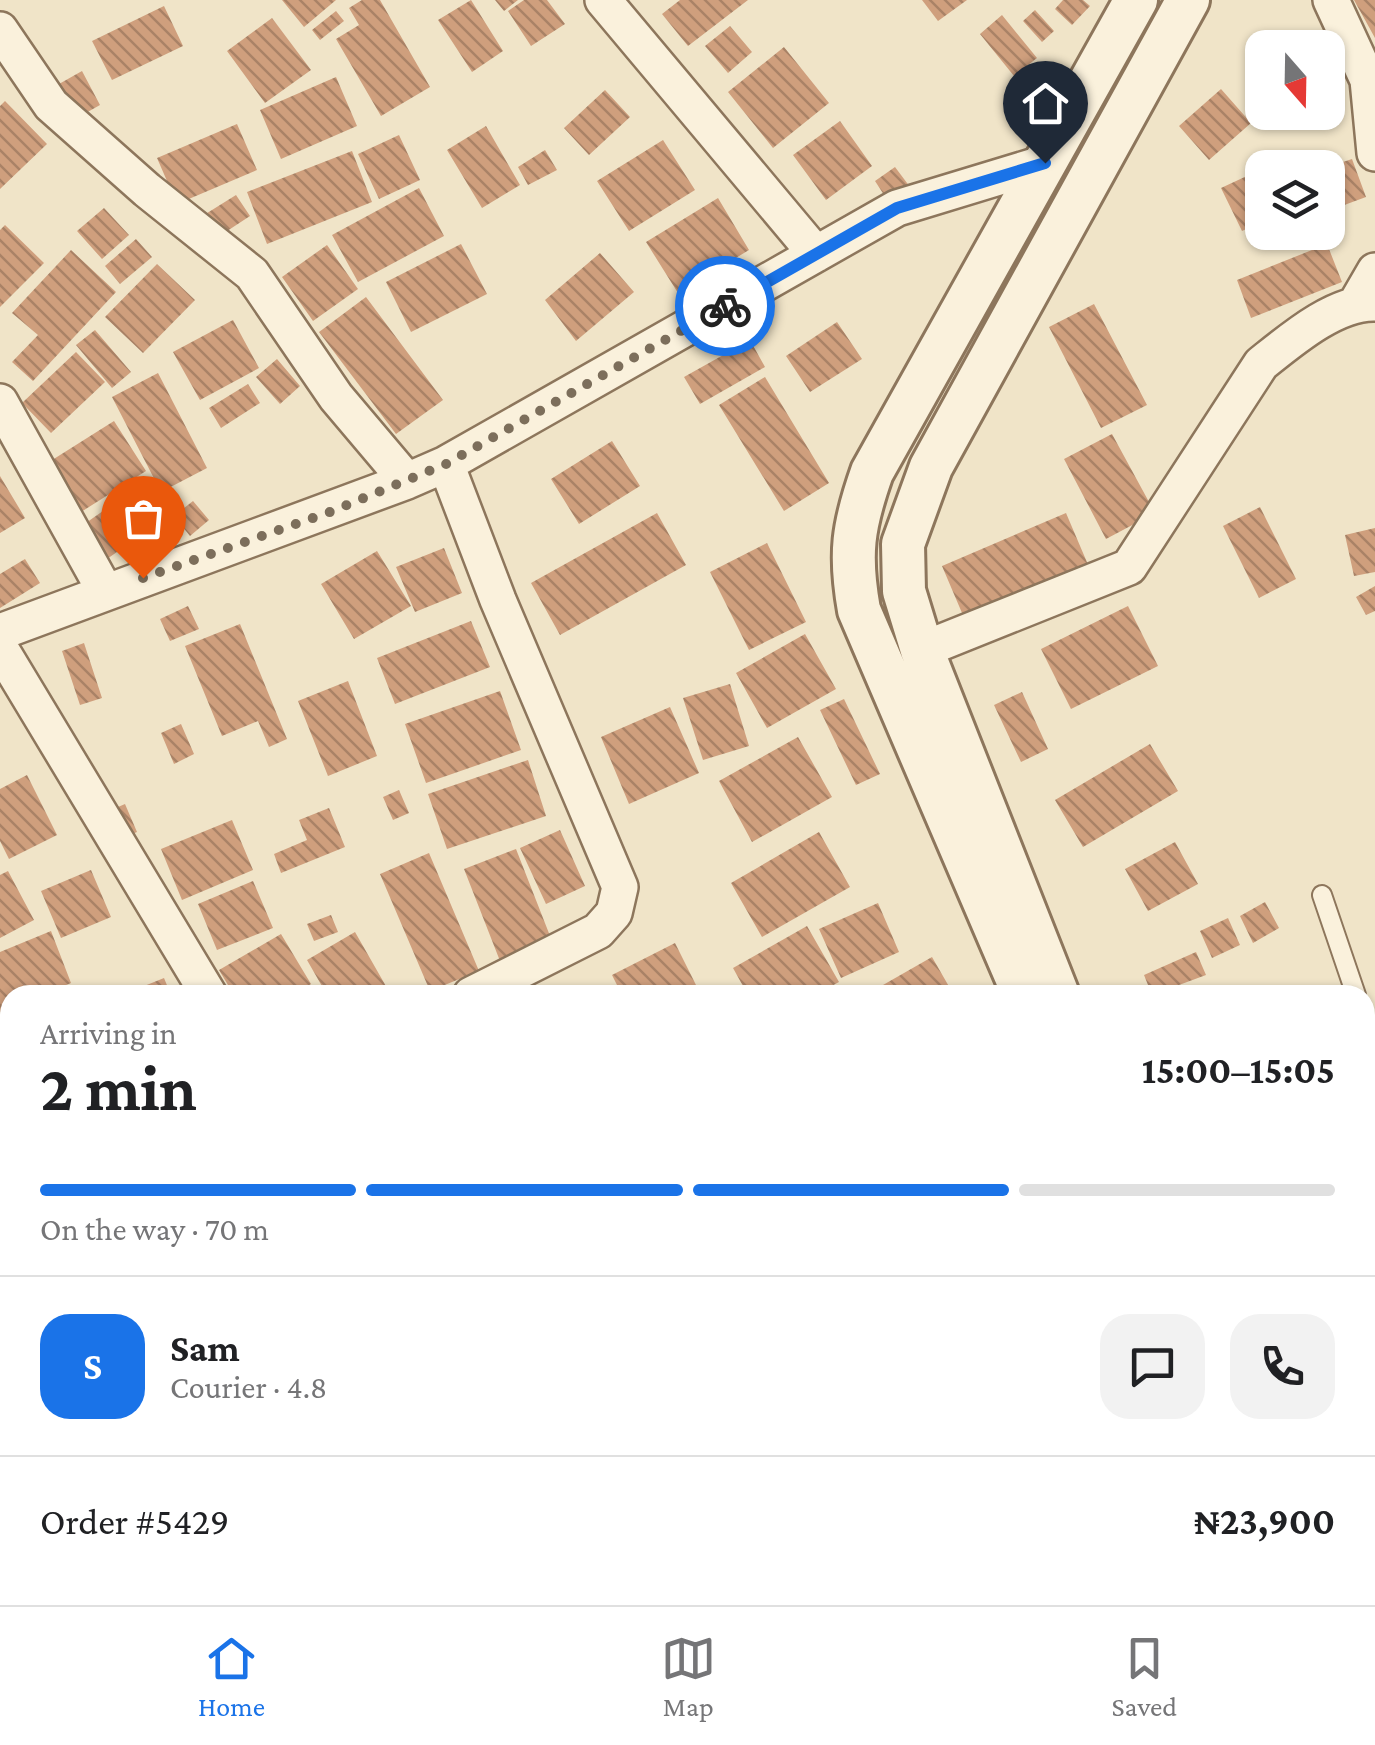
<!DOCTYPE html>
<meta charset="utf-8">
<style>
:root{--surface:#fff;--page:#f2f2f2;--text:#202124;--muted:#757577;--line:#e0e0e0;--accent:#1a73e8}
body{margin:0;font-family:"Crimson Pro",serif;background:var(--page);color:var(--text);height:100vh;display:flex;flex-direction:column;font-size:38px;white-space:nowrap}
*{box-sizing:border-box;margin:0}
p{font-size:32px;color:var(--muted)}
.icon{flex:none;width:55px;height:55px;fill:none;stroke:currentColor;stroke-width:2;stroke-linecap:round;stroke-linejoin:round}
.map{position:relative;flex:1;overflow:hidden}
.panel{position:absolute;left:0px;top:985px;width:1375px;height:620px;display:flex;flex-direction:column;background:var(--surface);border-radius:30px 30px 0 0;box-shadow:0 2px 8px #0004}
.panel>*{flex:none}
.needle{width:65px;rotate:160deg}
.tools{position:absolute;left:1245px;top:30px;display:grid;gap:20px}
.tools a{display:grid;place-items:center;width:100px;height:100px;border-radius:20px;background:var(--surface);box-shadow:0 2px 8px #0004;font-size:50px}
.pin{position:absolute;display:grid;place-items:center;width:85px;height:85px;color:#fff;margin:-102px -42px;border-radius:50% 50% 50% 0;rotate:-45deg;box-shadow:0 0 10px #0007}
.pin .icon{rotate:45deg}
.courier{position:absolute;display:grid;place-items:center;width:100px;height:100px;margin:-50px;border:8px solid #1a73e8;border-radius:50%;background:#fff;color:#222;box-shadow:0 2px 12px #0007}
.summary em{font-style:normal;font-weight:700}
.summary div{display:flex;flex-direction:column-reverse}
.summary{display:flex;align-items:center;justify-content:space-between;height:170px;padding:0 40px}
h1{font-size:65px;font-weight:700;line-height:75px}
.bar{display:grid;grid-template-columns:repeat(4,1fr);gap:15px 10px;align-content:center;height:120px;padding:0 40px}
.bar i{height:12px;border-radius:8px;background:var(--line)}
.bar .selected{background:var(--accent)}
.bar p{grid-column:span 4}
.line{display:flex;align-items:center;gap:25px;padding:0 40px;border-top:2px solid var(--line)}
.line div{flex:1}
.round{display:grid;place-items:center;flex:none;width:105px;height:105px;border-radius:30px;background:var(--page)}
.tab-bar{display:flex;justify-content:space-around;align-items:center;height:140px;border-top:2px solid var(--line);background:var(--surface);font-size:28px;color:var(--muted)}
.tab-bar a{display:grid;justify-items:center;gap:5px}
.tab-bar .selected{color:var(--accent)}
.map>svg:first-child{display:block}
</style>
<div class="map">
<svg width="1375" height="1605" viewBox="0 0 1375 1605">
<defs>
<pattern id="building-back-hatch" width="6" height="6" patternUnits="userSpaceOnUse" patternTransform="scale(2.5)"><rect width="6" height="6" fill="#cf9f7d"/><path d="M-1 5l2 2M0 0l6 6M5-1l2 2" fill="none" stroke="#a98266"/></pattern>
</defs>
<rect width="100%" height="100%" fill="#f0e4c8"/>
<path fill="url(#building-back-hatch)" d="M 282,0 L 336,0 L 304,27 Z
M 362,0 L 380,0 L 430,87 L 381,116 L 336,39 L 359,25 L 349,8 Z
M 471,0 L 503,51 L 472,72 L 438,20 Z
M 495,0 L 518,0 L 504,11 Z
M 524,0 L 547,0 L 565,24 L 531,46 L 508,11 Z
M 680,0 L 748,0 L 688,46 L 662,14 Z
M 922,0 L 967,0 L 938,21 Z
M 1063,0 L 1083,0 L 1090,6 L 1072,25 L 1055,9 Z
M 1354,0 L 1375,0 L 1375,38 Z
M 164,6 L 183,46 L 112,80 L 92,41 Z
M 1035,10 L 1054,31 L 1042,42 L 1023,21 Z
M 336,11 L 344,21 L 320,40 L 312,30 Z
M 1002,15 L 1037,58 L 1014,76 L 980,34 Z
M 272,18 L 311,70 L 265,103 L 227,51 Z
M 730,26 L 752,52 L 728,73 L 705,46 Z
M 784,47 L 829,103 L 773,148 L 728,92 Z
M 82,71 L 100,105 L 77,118 L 59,84 Z
M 336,77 L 357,126 L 281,159 L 260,110 Z
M 1221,89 L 1251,123 L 1209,160 L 1179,126 Z
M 605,90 L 630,117 L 589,155 L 564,128 Z
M 5,101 L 47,144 L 0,189 L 0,106 Z
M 840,121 L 872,166 L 826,200 L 793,155 Z
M 237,124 L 257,170 L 177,204 L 157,158 Z
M 486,126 L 520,185 L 482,208 L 447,150 Z
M 399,135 L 420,180 L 379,199 L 358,154 Z
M 663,140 L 695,190 L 629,231 L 597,181 Z
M 545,150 L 557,170 L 528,185 L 518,167 Z
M 352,151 L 372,202 L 267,244 L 247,192 Z
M 1352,159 L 1366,197 L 1328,211 L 1328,167 Z
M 895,167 L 910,187 L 888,201 L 875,181 Z
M 1249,175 L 1262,204 L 1262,222 L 1242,231 L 1221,188 Z
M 419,188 L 444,236 L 358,282 L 332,235 Z
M 236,195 L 250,216 L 218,237 L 204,215 Z
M 718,198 L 749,250 L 678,293 L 646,242 Z
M 104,208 L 129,235 L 102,259 L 77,231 Z
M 5,225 L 44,263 L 0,307 L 0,230 Z
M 136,239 L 152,257 L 120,284 L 105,266 Z
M 461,244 L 487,294 L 411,332 L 386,282 Z
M 1327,244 L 1342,282 L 1251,318 L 1237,280 Z
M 327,245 L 358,289 L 313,321 L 282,277 Z
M 71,250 L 116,292 L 33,381 L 12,362 L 38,335 L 12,313 Z
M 600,253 L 634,292 L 576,341 L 545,300 Z
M 157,264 L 195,300 L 143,353 L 105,317 Z
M 366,297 L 443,400 L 396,434 L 319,332 Z
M 1094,304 L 1147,405 L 1101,428 L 1049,327 Z
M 233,320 L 259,368 L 200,400 L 173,352 Z
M 837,322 L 862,359 L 810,392 L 786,356 Z
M 95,330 L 131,372 L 112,388 L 76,345 Z
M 750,340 L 765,367 L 700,404 L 684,377 Z
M 76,352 L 105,382 L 51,433 L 22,403 Z
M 277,359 L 300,386 L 280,404 L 256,377 Z
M 158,373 L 207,468 L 161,492 L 112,397 Z
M 765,377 L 829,483 L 784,511 L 719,405 Z
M 248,384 L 260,403 L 221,428 L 209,408 Z
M 114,421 L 146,471 L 81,512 L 49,462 Z
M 1112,434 L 1155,513 L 1106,539 L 1064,459 Z
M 612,441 L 640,486 L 579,524 L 551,479 Z
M 0,476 L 25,518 L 0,533 Z
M 140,485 L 178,539 L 148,559 L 134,540 L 107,559 L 83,525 Z
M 193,501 L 209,520 L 190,536 L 174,516 Z
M 1260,507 L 1296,579 L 1259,598 L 1223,526 Z
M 657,513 L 686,565 L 560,635 L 531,583 Z
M 1066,513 L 1089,567 L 965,620 L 942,566 Z
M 1375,528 L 1375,572 L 1354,576 L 1345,535 Z
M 767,543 L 806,622 L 749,650 L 710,572 Z
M 444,548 L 462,593 L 415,612 L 396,567 Z
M 377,551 L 411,606 L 354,639 L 321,584 Z
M 25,559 L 40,583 L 0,608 L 0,574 Z
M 1375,586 L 1375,611 L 1366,615 L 1356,597 Z
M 188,606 L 199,629 L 170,641 L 160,619 Z
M 1128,606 L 1158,666 L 1071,709 L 1041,649 Z
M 471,621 L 490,667 L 395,704 L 377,658 Z
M 240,624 L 287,739 L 269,747 L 258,721 L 222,736 L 185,646 Z
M 805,634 L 836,689 L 767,728 L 736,673 Z
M 84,643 L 102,698 L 80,705 L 62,651 Z
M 348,681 L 377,756 L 328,776 L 298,701 Z
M 730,684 L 749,746 L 703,760 L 683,698 Z
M 500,691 L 521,750 L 426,783 L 405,724 Z
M 1022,692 L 1048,749 L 1021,762 L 994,705 Z
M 844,699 L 880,774 L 856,785 L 820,710 Z
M 670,707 L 699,773 L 629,804 L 601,737 Z
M 181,724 L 194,754 L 174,764 L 161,733 Z
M 798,737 L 832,797 L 752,842 L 719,781 Z
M 1150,744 L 1178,791 L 1083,847 L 1055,800 Z
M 528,760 L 546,816 L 447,849 L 428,794 Z
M 27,775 L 57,835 L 9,859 L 0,841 L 0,789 Z
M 399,790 L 409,813 L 393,820 L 383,797 Z
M 125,804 L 137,832 L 118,840 L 104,813 Z
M 329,808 L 345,847 L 281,873 L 274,854 L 307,840 L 299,820 Z
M 232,820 L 253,870 L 182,900 L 161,849 Z
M 560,830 L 585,886 L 546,904 L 520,848 Z
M 819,832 L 850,887 L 762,937 L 731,883 Z
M 1175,842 L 1198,884 L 1148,911 L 1125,869 Z
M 516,849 L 552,941 L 500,961 L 464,869 Z
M 429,853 L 479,971 L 430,991 L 380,874 Z
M 91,870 L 111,917 L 61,938 L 41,891 Z
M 8,871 L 34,920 L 0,938 L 0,875 Z
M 253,881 L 273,928 L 217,950 L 198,904 Z
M 1265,902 L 1279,928 L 1253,943 L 1240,916 Z
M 878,903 L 899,952 L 841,978 L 819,929 Z
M 331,915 L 338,932 L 314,941 L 307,924 Z
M 1228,918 L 1240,945 L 1212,958 L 1200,931 Z
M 807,926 L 839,982 L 815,995 L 748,995 L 733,968 Z
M 51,931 L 71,983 L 42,995 L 10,995 L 10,1008 L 0,1012 L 0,952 Z
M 355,932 L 391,995 L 327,995 L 307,960 Z
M 281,934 L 311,984 L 293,995 L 234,995 L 219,970 Z
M 675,943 L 701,995 L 622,995 L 612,975 Z
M 1196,952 L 1206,975 L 1152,995 L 1144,975 Z
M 932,957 L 951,990 L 942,995 L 889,995 L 883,985 Z
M 164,978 L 171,995 L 122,995 Z
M 0,1125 L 10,1136 L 10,1183 L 0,1192 Z
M 10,1387 L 10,1426 L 0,1402 L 0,1391 Z
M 483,1595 L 487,1605 L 430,1605 L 427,1596 Z
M 550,1595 L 588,1595 L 592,1605 L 525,1605 Z
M 616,1595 L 676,1595 L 676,1596 L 650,1605 L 619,1605 Z
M 746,1595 L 800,1595 L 804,1605 L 721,1605 Z
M 1070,1595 L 1110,1595 L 1110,1596 L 1074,1605 Z
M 1121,1595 L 1180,1595 L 1180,1596 L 1124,1605 Z"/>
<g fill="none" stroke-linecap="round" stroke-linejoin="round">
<g stroke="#8d765c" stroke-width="22">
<path id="service" d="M 1322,895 L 1356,995
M 1365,1022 L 1375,1052"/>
</g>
<g stroke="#8d765c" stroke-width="40">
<path id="minor" d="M 603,0 L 816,254
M 1331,0 L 1368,80 L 1375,83
M 0,30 L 51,105 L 147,190 L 252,274 L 336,397 L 407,481 L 446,464 L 897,208 L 1045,163
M 1368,80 L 1375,153
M 1357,302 L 1375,271
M 0,402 L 105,591
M 446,464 L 498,600 L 620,887 L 614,913 L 598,931 L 471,995
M 0,632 L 407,481
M 0,648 L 209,995
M 922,650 L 1129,567 L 1261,364 C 1291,340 1335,302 1375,303
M 0,1069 L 10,1082
M 1365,1128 L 1375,1124
M 327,1595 L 331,1605
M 594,1595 L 597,1605
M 825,1595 L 830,1605"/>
</g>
<g stroke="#8d765c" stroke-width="48">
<path id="tertiary" d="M 1024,995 L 859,610 C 849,554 853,526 872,472 L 1136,0
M 1058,995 L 922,650 L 904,591 L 903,544 L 931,467 L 1188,0
M 1290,1595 L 1294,1605
M 1336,1595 L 1341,1605"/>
</g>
<use href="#service" stroke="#faf1dc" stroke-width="18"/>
<use href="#minor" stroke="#faf1dc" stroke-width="35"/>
<use href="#tertiary" stroke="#faf1dc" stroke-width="42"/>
</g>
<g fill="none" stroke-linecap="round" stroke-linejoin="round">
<path stroke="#7c6e5b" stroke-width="10" stroke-dasharray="0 18" d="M 143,578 L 330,512 L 446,464 L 725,306"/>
<path stroke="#1a73e8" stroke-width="12" d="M 725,306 L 897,208 L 1045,163"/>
</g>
</svg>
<div class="tools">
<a><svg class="needle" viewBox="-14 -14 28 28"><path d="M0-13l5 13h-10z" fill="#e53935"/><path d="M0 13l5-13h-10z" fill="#757577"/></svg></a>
<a><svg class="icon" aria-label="layers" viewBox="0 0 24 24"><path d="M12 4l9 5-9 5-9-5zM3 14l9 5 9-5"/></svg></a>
</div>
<div class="pin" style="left:143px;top:578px;background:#ea580c"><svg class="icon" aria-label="bag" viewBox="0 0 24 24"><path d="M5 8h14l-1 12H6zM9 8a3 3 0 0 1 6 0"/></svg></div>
<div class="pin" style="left:1045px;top:163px;background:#1f2937"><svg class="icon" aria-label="home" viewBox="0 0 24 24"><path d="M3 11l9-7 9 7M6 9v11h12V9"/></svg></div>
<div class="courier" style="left:725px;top:306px"><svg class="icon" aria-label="bike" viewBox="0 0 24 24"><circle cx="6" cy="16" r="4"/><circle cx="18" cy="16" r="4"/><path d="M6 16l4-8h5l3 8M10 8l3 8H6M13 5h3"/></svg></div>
<section class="panel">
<div class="summary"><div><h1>2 min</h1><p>Arriving in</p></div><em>15:00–15:05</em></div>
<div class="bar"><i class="selected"></i><i class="selected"></i><i class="selected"></i><i></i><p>On the way · 70 m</p></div>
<div class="line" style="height:180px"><b class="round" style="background:var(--accent);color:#fff">S</b><div><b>Sam</b><p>Courier · 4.8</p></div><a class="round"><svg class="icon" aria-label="chat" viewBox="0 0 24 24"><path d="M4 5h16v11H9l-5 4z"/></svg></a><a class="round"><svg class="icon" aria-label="phone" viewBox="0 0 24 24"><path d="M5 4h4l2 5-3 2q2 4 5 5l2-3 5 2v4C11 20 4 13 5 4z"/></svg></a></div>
<div class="line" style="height:130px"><div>Order #5429</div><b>₦23,900</b></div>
</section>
</div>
<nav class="tab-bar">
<a class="selected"><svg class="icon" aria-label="home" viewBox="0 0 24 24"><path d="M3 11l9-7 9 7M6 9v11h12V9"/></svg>Home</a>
<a><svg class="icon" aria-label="map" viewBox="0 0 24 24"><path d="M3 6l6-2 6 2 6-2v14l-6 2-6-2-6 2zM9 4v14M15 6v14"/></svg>Map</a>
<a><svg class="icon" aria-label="saved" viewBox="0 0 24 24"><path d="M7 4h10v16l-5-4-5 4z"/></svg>Saved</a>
</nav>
